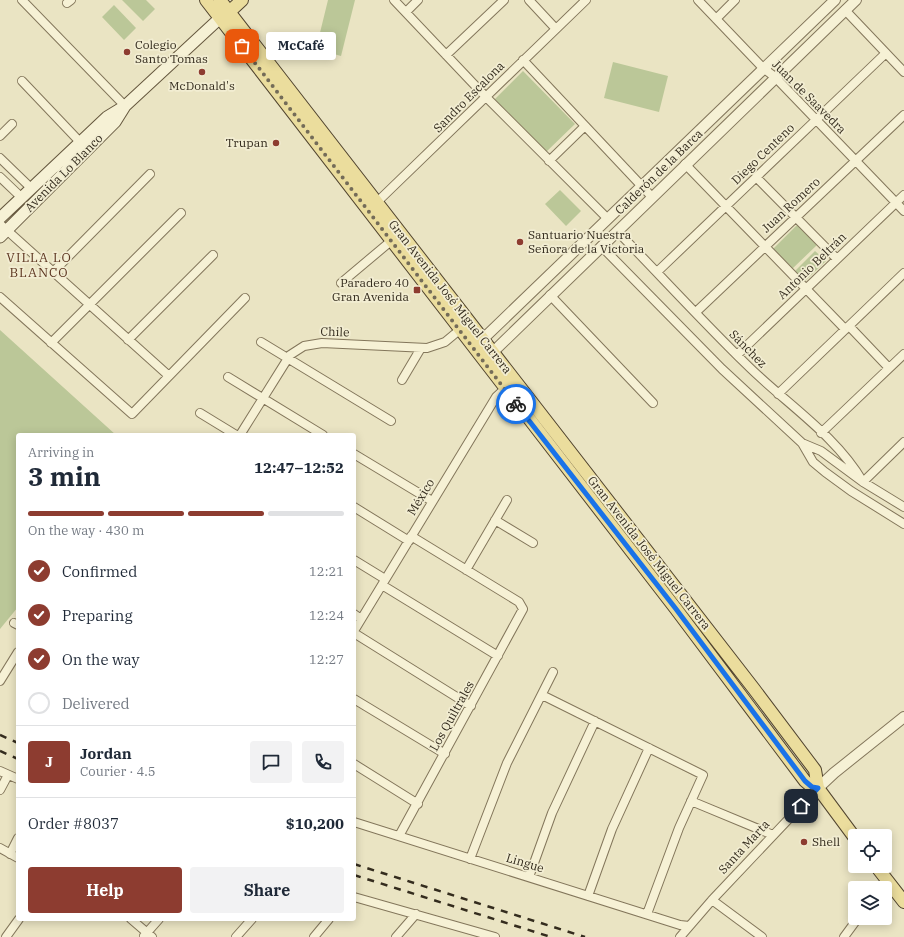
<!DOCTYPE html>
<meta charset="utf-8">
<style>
:root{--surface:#fff;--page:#f2f2f3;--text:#1f2937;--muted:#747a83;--line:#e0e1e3;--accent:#8d3c30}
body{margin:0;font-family:"IBM Plex Serif",serif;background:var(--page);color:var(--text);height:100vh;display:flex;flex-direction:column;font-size:15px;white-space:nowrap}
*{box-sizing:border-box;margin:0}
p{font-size:13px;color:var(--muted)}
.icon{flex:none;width:22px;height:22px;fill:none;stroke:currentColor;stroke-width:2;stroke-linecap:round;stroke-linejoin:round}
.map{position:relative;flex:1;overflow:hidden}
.panel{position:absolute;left:16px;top:433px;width:340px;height:488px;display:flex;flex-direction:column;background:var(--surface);border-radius:4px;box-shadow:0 2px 10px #0003}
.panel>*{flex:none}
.buttons{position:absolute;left:848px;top:829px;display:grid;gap:8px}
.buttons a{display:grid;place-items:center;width:44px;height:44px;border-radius:4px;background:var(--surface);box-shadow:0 2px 10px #0003;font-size:20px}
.pin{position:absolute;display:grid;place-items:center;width:34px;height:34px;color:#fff;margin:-17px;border-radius:8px;box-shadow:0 2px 6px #0006}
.courier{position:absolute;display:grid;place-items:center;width:40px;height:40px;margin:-20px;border:3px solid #1a73e8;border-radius:50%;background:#fff;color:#222;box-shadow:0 1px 5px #0007}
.bubble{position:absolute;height:28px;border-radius:4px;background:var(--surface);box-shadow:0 2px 10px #0003;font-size:13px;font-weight:800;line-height:28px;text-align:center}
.summary em{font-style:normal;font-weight:800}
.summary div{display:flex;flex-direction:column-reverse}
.summary{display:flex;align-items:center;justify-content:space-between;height:68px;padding:0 12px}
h1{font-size:26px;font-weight:800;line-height:30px}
.bar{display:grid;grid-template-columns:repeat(4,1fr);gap:6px 4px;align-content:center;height:48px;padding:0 12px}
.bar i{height:5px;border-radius:3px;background:var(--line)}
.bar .selected{background:var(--accent)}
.bar p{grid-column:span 4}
.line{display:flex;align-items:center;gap:10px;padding:0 12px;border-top:1px solid var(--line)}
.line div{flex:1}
.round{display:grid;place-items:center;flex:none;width:42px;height:42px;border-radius:4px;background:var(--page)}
ol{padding:0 12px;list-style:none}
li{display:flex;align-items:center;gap:12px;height:44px}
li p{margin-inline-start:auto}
li .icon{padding:4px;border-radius:50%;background:var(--accent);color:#fff;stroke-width:4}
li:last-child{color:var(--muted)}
li i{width:22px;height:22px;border:2px solid var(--line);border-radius:50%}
.action{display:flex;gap:8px;margin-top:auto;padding:8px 12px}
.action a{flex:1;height:46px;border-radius:4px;background:var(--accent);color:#fff;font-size:16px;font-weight:800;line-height:46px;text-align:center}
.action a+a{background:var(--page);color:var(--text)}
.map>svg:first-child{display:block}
</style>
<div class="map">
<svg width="904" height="937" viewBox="0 0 904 937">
<rect width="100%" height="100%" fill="#eae4c3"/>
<path fill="#bbc798" d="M 122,0 L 146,0 L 155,9 L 143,21 Z
M 328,0 L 355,0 L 341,56 L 316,49 Z
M 114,5 L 136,28 L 124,40 L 102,17 Z
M 613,62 L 668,76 L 659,112 L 604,98 Z
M 523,71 L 575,124 L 545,153 L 494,100 Z
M 560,190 L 581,211 L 566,226 L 545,204 Z
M 797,225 L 817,245 L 792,269 L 773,249 Z
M 815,251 L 826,261 L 805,281 L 795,271 Z
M 0,330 L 116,435 L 18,435 L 18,607 L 0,629 Z"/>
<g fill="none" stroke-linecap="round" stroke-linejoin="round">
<g stroke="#83765b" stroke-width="10">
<path id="minor" d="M 22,0 L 125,106
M 394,0 L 486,97 L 607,218
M 529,0 L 556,29
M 698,0 L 763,68 L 775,77 L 904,211
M 67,3 L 71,0
M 845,10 L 904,72
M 406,12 L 418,0
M 716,19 L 735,0
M 446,55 L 504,0
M 523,60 L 652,197
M 22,81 L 80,142
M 0,136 L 12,124
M 0,158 L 31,188
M 549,161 L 585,126
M 685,164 L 845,329
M 0,177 L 21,197
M 756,177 L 837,259
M 374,205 L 586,0
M 0,224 L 169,376
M 617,231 C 660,275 702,321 746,364 C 785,403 835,434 863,482 L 904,442
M 601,246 L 722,369 L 802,443 L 813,462 L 825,472 L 851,491 L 904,524
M 53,272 L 150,174
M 657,272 L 886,53
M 341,283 L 391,241
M 550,295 L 653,403
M 0,297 L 132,414 L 245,298
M 696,312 L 904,115
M 849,326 L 889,368
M 128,340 L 213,255
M 261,342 L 391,421
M 51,343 L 181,213
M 737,355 L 904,195
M 228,377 L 323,435
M 402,380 L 421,348
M 778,394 L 904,273
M 200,413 L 236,435
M 821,433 L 904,354
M 240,435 L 290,355 L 304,346 L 322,343 L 427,348 L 445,342 L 463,327
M 802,443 L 821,451 L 863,482 L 904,507
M 354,454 L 432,501
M 354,507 L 409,541
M 495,520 L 533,543
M 354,560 L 385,579
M 466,570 L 507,500
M 382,585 L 498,656
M 354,614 L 361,619
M 14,623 L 18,625
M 354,631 L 496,397 L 509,385
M 354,633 L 471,706
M 0,681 L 18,652
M 542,695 L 703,775 L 679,828 L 647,914
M 354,699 L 445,754
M 354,764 L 418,804
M 0,771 L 18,779
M 0,790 L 8,775
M 691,801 L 773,835
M 354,822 L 680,925 L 689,926
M 399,836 L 523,609 L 519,602 L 411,536
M 0,848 L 18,858
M 10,854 L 18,838
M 470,859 L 507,763 L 553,672
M 529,877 L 552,813 L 595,721
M 588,896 L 612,829 L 649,748
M 354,897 L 495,937
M 712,900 L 762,937
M 131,919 L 152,937
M 144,936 L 159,919
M 6,937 L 19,919
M 236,937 L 252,919
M 314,937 L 329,919
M 396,937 L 416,914
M 680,937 L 712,900 L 818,788
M 844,937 L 858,918"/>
</g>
<g stroke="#83765b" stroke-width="12">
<path id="tertiary" d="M 481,346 L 483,339 L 835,0
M 487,353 L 493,352 L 856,0
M 818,788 L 834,773 L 904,717"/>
</g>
<g stroke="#65573e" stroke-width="13">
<path id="secondary" d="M 0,218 L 107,117 L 125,106 L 220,18
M 0,237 L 115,122 L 125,106"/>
</g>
<g stroke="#51442f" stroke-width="14">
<path id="primary" d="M 206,0 L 676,609 L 805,781 L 812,787 L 818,788
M 220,0 L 754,689 L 815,770 L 818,788 L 855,838
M 221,17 L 228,13 L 242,0
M 876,866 L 904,902"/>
</g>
<use href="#minor" stroke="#f6f1d5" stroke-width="8"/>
<use href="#tertiary" stroke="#f6f1d5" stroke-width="10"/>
<use href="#secondary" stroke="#f6f1d5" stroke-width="11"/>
<use href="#primary" stroke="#ebdd9d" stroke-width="12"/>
<path stroke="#342c1e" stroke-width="2.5" stroke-dasharray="7 7" stroke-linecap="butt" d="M 0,735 L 18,743
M 0,751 L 18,759
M 354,864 L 585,937
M 354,875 L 551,937"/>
</g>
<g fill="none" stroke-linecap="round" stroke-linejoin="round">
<path stroke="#746c58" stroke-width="4" stroke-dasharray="0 7.2" d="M 242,46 L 516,404"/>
<path stroke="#1a73e8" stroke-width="5" d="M 516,404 L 676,609 L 805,781 L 812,787 L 818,788 L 801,806"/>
</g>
<g fill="#8d3c30" stroke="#f2edd2" stroke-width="1.5">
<circle cx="127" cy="52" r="4"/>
<circle cx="202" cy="72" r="4"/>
<circle cx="276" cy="143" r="4"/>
<circle cx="520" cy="242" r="4"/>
<rect x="413" y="286" width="8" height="8" rx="2"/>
<circle cx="804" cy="842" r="4"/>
</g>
<g text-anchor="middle" stroke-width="3.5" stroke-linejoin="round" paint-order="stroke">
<g font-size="12" fill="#342c1e" stroke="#f2edd2" text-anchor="start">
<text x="135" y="49">Colegio<tspan x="135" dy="14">Santo Tomas</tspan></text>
<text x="202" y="90" text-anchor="middle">McDonald's</text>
<text x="268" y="147" text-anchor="end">Trupan</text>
<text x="528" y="239">Santuario Nuestra<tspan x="528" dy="14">Señora de la Victoria</tspan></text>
<text x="409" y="287" text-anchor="end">Paradero 40<tspan x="409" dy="14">Gran Avenida</tspan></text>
<text x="812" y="846">Shell</text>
</g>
<g font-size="12" fill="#342c1e" stroke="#f2edd2">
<text transform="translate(469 97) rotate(-45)" y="4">Sandro Escalona</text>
<text transform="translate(809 97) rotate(45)" y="4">Juan de Saavedra</text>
<text transform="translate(763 154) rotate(-44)" y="4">Diego Centeno</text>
<text transform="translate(659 172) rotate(-44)" y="4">Calderón de la Barca</text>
<text transform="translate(64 173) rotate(-45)" y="4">Avenida Lo Blanco</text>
<text transform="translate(791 205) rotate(-43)" y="4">Juan Romero</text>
<text transform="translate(812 266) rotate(-44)" y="4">Antonio Beltrán</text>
<text transform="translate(450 297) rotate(52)" y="4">Gran Avenida José Miguel Carrera</text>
<text transform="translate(335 332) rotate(2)" y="4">Chile</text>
<text transform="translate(748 349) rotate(45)" y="4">Sánchez</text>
<text transform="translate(421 497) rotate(-59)" y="4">México</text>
<text transform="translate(649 553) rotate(52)" y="4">Gran Avenida José Miguel Carrera</text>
<text transform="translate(452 716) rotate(-61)" y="4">Los Quiltrales</text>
<text transform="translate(744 847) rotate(-47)" y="4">Santa Marta</text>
<text transform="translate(525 863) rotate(17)" y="4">Lingue</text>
</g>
<g font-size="13" letter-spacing="1" fill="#5d3621" stroke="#f2edd2">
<text x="39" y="262">VILLA LO<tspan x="39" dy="15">BLANCO</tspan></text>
</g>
</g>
</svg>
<div class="buttons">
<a><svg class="icon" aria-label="locate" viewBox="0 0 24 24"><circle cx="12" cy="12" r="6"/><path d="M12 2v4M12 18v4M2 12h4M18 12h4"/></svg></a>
<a><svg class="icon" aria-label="layers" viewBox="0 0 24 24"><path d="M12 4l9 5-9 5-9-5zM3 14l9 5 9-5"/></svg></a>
</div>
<div class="pin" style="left:242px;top:46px;background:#ea580c"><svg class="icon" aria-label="bag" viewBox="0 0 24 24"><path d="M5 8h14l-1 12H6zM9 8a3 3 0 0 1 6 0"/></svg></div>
<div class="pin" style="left:801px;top:806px;background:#1f2937"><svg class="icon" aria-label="home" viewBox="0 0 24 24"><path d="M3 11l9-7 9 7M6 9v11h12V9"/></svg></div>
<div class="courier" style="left:516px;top:404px"><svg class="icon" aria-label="bike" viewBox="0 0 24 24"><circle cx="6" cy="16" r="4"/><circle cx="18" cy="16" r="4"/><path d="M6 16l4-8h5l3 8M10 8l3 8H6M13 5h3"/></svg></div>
<div class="bubble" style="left:266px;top:32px;width:70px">McCafé</div>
<section class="panel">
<div class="summary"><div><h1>3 min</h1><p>Arriving in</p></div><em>12:47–12:52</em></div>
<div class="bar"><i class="selected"></i><i class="selected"></i><i class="selected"></i><i></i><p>On the way · 430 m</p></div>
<ol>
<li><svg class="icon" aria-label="check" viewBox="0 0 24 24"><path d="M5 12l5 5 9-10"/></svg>Confirmed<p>12:21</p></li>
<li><svg class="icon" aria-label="check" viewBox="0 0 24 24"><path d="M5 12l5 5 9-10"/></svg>Preparing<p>12:24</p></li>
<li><svg class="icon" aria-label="check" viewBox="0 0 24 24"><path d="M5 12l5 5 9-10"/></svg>On the way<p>12:27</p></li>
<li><i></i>Delivered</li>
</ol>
<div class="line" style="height:72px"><b class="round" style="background:var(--accent);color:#fff">J</b><div><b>Jordan</b><p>Courier · 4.5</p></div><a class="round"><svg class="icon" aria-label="chat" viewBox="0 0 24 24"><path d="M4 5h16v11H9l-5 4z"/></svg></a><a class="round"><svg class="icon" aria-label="phone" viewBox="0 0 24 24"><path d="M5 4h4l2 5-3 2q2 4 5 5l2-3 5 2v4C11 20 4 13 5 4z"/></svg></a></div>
<div class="line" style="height:52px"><div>Order #8037</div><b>$10,200</b></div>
<div class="action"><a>Help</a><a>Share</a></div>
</section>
</div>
